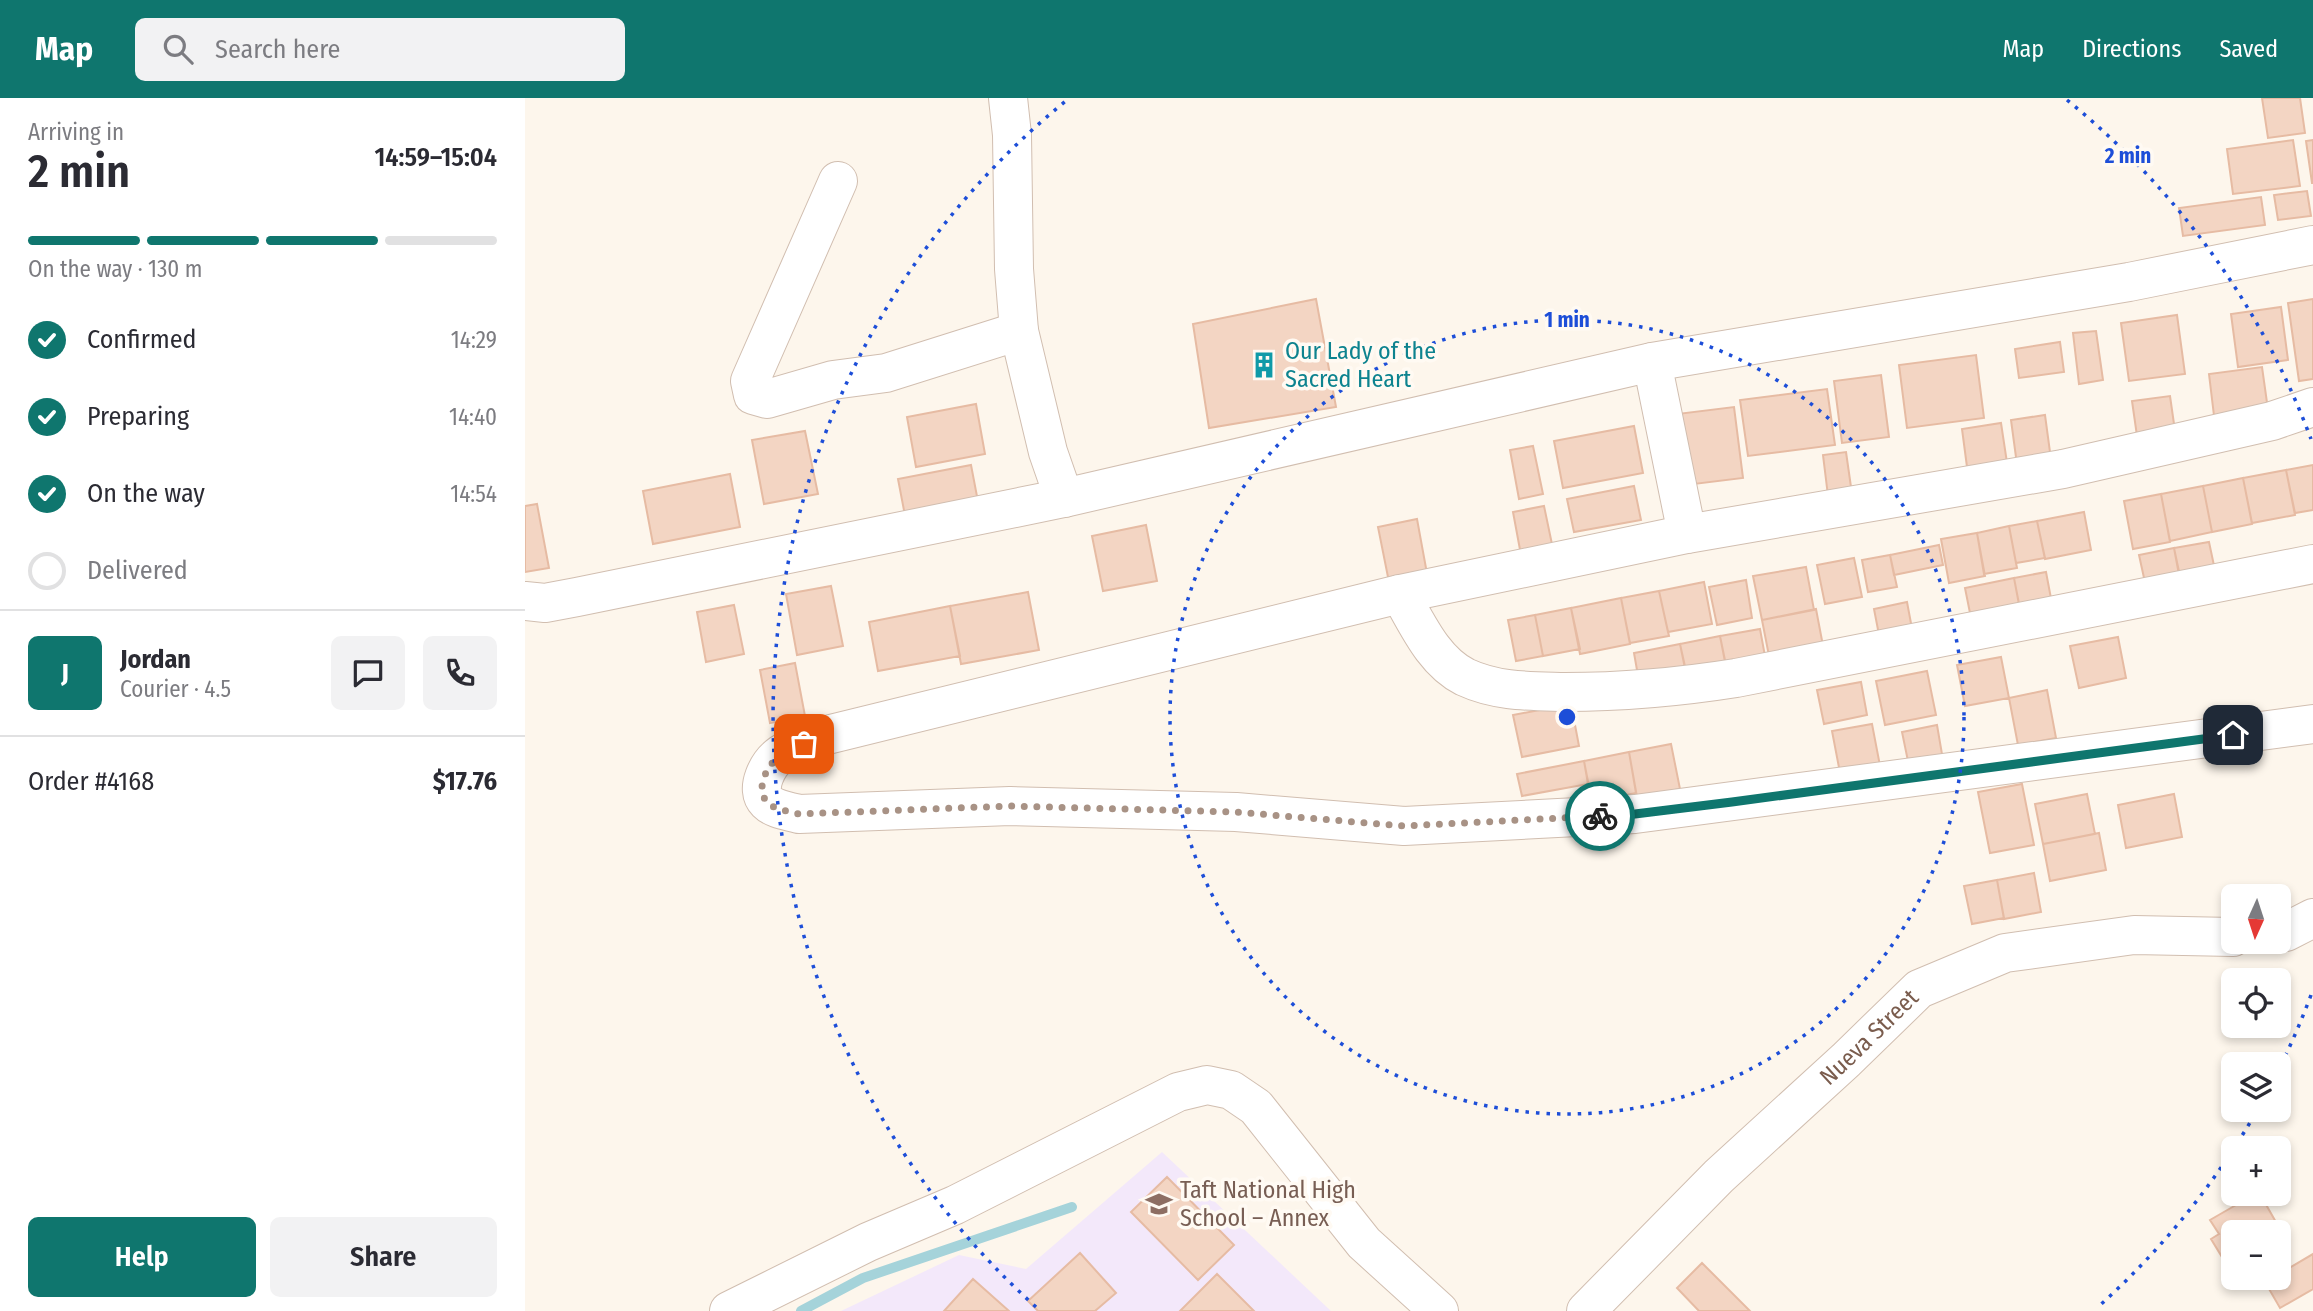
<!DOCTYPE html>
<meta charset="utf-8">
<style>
:root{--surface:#fff;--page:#f2f2f3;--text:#2b2b33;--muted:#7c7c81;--line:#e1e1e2;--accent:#0f766e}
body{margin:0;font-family:"Fira Sans Condensed",sans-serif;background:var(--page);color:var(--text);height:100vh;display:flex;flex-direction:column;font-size:26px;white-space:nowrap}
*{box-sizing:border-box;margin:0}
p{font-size:23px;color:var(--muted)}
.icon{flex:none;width:38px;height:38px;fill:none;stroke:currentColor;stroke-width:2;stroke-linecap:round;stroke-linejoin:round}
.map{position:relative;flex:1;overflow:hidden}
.drawer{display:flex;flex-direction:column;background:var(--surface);width:525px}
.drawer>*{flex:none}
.needle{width:46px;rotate:183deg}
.buttons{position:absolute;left:1696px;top:786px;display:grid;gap:14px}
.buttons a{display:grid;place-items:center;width:70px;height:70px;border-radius:10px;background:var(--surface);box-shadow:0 4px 10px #0003;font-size:35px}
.pin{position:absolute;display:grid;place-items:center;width:60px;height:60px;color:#fff;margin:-30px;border-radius:14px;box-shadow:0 4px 10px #0006}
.courier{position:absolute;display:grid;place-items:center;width:70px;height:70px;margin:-35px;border:5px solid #0f766e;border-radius:50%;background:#fff;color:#222;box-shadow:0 2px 9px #0007}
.summary em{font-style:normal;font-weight:600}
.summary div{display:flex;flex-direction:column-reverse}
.summary{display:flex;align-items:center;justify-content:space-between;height:119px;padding:0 28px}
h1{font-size:46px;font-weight:600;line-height:52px}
.bar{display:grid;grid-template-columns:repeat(4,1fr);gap:10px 7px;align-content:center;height:84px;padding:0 28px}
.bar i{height:9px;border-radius:5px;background:var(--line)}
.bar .selected{background:var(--accent)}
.bar p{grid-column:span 4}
.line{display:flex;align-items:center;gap:18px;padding:0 28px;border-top:2px solid var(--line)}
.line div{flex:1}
.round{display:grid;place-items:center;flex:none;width:74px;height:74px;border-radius:10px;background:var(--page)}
ol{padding:0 28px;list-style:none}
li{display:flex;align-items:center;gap:21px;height:77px}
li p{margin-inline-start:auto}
li .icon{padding:7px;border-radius:50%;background:var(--accent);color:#fff;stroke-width:4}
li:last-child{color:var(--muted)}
li i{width:38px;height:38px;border:4px solid var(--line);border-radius:50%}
.button{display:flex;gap:14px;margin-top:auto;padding:14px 28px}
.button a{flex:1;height:80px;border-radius:10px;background:var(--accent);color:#fff;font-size:28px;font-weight:600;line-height:80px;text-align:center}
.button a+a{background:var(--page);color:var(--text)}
header{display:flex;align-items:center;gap:42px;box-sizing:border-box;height:98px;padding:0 35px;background:var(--accent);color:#fff}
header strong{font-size:33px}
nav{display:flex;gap:38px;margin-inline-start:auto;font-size:24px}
.search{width:490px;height:63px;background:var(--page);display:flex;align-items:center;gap:18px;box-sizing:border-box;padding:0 24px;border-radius:10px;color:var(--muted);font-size:26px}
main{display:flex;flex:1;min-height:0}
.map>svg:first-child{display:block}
</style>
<header>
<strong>Map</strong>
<div class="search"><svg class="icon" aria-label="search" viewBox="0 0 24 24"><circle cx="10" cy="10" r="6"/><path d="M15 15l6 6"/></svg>Search here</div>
<nav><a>Map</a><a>Directions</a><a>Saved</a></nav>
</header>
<main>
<section class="drawer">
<div class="summary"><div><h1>2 min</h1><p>Arriving in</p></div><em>14:59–15:04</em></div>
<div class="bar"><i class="selected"></i><i class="selected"></i><i class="selected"></i><i></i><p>On the way · 130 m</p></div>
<ol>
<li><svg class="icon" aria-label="check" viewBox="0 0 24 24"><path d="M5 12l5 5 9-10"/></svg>Confirmed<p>14:29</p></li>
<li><svg class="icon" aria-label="check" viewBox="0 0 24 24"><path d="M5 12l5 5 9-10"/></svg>Preparing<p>14:40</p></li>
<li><svg class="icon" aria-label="check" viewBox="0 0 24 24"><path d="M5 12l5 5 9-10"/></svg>On the way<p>14:54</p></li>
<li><i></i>Delivered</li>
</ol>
<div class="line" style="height:126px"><b class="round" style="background:var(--accent);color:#fff">J</b><div><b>Jordan</b><p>Courier · 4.5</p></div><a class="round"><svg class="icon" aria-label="chat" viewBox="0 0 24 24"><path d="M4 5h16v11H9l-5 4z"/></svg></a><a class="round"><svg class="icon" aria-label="phone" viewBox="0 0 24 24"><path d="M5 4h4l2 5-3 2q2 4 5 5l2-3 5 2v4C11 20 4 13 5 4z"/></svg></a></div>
<div class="line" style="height:91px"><div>Order #4168</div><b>$17.76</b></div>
<div class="button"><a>Help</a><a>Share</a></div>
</section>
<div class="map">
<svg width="1788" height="1213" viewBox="0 0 1788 1213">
<rect width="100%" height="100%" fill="#fdf6ec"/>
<path fill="#f3e8fa" d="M 637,1054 L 806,1213 L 316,1213 L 434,1157 L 501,1171 Z"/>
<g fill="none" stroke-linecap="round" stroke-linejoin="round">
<path stroke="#a5d3da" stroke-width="10" d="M 276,1213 L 338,1180 L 547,1109"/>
</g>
<path fill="#f3d5c3" stroke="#e6bba3" stroke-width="2" d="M 1737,0 L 1775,0 L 1780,35 L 1743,40 Z
M 1768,42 L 1775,88 L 1708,96 L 1702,51 Z
M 1788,42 L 1788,85 L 1787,85 L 1781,43 Z
M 1782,93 L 1786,118 L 1753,122 L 1749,97 Z
M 1736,99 L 1740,127 L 1658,138 L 1654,110 Z
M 791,201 L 811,309 L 684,330 L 668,226 Z
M 1788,201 L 1788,281 L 1774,283 L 1763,205 Z
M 1756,209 L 1763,262 L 1713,269 L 1706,216 Z
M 1652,217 L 1660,276 L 1604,283 L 1596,225 Z
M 1571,233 L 1578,282 L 1554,286 L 1548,235 Z
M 1535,244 L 1539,274 L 1494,280 L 1490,251 Z
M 1451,257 L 1459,320 L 1382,330 L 1374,267 Z
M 1737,269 L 1744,319 L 1690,326 L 1684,276 Z
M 1356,277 L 1364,339 L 1317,345 L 1309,283 Z
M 1302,291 L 1310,347 L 1223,358 L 1215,302 Z
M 1645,298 L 1651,340 L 1613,345 L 1607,303 Z
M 451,306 L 460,356 L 391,369 L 382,319 Z
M 1209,309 L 1218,380 L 1161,387 L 1152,316 Z
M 1520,317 L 1527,369 L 1493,374 L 1486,322 Z
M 1476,325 L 1484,378 L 1444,384 L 1437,331 Z
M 1109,328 L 1118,375 L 1038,390 L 1029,343 Z
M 280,333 L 293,396 L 239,406 L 227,342 Z
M 1008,348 L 1018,396 L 994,401 L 985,352 Z
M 1321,354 L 1328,403 L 1304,406 L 1298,357 Z
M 446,367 L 455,414 L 382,428 L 373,381 Z
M 1788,367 L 1788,412 L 1770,415 L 1761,372 Z
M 1761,372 L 1770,417 L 1727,425 L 1718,380 Z
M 205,376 L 215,429 L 128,446 L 118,393 Z
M 1718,380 L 1727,426 L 1687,434 L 1678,388 Z
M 1109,388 L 1116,422 L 1049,434 L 1042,401 Z
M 1678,388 L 1687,434 L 1645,443 L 1636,396 Z
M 1636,396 L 1645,444 L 1608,451 L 1599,403 Z
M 12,406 L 24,470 L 0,474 L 0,408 Z
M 1019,408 L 1028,451 L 996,457 L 988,414 Z
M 1559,414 L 1566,452 L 1520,461 L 1512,423 Z
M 892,421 L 903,481 L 865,489 L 853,429 Z
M 1512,423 L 1520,460 L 1491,465 L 1484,428 Z
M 621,427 L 632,483 L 578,493 L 567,438 Z
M 1484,428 L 1492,470 L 1459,476 L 1452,435 Z
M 1452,435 L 1460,478 L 1424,485 L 1416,441 Z
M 1684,444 L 1691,477 L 1656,483 L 1649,450 Z
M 1414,447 L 1418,467 L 1369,477 L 1365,457 Z
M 1649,450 L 1655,482 L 1621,489 L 1614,457 Z
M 1365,457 L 1372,489 L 1343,494 L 1337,462 Z
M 1329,460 L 1337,499 L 1300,506 L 1292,467 Z
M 1281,469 L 1289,512 L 1237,522 L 1228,478 Z
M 1521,474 L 1528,511 L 1496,517 L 1489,480 Z
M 1489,480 L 1495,511 L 1446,520 L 1440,490 Z
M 1221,482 L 1227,520 L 1192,527 L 1184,489 Z
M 1179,484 L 1187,526 L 1143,534 L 1134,493 Z
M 306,488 L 318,548 L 272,557 L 261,496 Z
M 1134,493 L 1144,538 L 1105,545 L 1096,500 Z
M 503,494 L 514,552 L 436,566 L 425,508 Z
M 1096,500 L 1105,546 L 1055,556 L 1046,510 Z
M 1382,504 L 1388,536 L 1355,542 L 1349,511 Z
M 209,507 L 219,556 L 181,564 L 172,514 Z
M 425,508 L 435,558 L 353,573 L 344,524 Z
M 1046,510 L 1055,551 L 1018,558 L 1010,517 Z
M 1291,511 L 1299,553 L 1245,563 L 1237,522 Z
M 1010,517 L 1018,558 L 991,563 L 983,522 Z
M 1235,531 L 1242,569 L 1203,577 L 1195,538 Z
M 1195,538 L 1202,574 L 1163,582 L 1155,546 Z
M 1593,539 L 1601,580 L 1554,590 L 1545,548 Z
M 1155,546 L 1162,580 L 1115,589 L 1109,555 Z
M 1476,559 L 1484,600 L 1440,608 L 1432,567 Z
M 270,565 L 280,618 L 245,625 L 235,572 Z
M 1402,573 L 1411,617 L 1360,627 L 1351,583 Z
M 1336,584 L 1342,617 L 1299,626 L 1292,592 Z
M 1522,592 L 1531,640 L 1493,647 L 1484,600 Z
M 1046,606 L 1054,648 L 997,659 L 988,617 Z
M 1347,626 L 1356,673 L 1316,680 L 1307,633 Z
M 1412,627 L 1418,662 L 1384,668 L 1377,634 Z
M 1146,646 L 1155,691 L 1112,699 L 1104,654 Z
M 1104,654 L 1111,695 L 1067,704 L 1059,663 Z
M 1059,663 L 1063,686 L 997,698 L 992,676 Z
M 1497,686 L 1509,747 L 1465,755 L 1453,694 Z
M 1562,696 L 1570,736 L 1518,746 L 1510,706 Z
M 1649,696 L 1657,739 L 1601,750 L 1593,707 Z
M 1574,735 L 1581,772 L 1525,783 L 1518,746 Z
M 1509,775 L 1516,814 L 1479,821 L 1472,782 Z
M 1472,782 L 1479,820 L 1447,826 L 1439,788 Z
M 642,1079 L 709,1147 L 673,1182 L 606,1114 Z
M 1708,1086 L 1708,1096 L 1735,1096 L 1752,1126 L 1739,1134 L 1708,1134 L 1708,1152 L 1697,1159 L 1686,1141 L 1694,1136 L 1685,1122 L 1711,1107 L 1701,1090 Z
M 555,1155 L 591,1195 L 570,1213 L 513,1213 L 503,1203 Z
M 1788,1156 L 1788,1191 L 1755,1210 L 1740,1184 L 1748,1180 L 1754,1180 L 1754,1176 Z
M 1177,1165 L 1225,1213 L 1174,1213 L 1152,1190 Z
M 692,1176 L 729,1213 L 655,1213 Z
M 448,1181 L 484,1213 L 419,1213 Z"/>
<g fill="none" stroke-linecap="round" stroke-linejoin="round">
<g stroke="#d1beb0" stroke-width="40">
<g id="minor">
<path d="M 483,0 L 487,37 L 489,171 L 494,233 L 523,354 L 539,400"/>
<path d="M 313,83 L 225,283 L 228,297 L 242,301 L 308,282 L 361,275 L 494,233"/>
<path d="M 1127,264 L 1162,436"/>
<path d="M 1788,309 L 1747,323 L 1538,371 L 1162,436 L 875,496 L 302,637 C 288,643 269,647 256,656 C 243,665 229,691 242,704 C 250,712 264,713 274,716 L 485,708 L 711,714 L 879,728 L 1110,716 L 1788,626"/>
<path d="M 875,496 C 892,525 908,563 940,579 C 972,594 1006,593 1040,594 C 1098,594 1154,589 1211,580 L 1788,466"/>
<path d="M 0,503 L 20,505 L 52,499 L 539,400 L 1127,264 L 1604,184 L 1788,147"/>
<path d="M 1754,835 L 1761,834 L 1788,820"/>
<path d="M 204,1213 L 343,1144 L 430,1107 L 653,994 L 682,987 L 706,992 L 731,1009 L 839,1145 L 914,1213"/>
<path id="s1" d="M 1061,1213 L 1194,1078 L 1321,962 L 1394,891 L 1480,855 L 1609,837 L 1708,839"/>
</g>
</g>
<use href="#minor" stroke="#fff" stroke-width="38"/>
</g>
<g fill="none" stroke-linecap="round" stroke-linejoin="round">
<path stroke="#a89285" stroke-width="7" stroke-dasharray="0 12.6" d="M 279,646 C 272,649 264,652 258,655 C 244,664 229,689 242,704 C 249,712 264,713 274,716 L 485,708 L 710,714 L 879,728 L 1075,718"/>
<path stroke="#0f766e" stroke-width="9" d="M 1075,718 L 1110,716 L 1207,704 L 1708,637"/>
</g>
<g fill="none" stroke="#1d4ed8" stroke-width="3.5" stroke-dasharray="3.5 7">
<circle cx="1042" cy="619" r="397"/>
<path d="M1786 897A794 794 0 0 1 1756 967M1730 1016A794 794 0 0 1 1573 1209M511 1209A794 794 0 0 1 542 2M1542 2A794 794 0 0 1 1786 341"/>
</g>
<defs>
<g id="building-bare" transform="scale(2.1)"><path d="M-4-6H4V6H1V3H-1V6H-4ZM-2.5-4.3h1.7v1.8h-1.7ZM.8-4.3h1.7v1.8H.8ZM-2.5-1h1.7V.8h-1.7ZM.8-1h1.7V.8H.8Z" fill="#0f9aa8" stroke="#fffaf3" stroke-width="2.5" paint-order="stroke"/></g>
<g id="school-bare" transform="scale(2.1)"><path d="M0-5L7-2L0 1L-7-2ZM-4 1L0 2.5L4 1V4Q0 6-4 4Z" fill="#8d6e63" stroke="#fffaf3" stroke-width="2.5" paint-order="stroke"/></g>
</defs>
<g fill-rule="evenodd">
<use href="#building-bare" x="739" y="267"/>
<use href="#school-bare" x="634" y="1106"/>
</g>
<g text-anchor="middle" stroke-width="7" stroke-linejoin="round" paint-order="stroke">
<g font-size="24" fill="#0d838f" stroke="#fffaf3" text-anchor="start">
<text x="760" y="261">Our Lady of the<tspan x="760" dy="28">Sacred Heart</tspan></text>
</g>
<g font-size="24" fill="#7a5c4d" stroke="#fffaf3">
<text dy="8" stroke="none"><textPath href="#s1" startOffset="394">Nueva Street</textPath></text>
</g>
<g font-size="24" fill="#785e54" stroke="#fffaf3" text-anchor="start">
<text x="655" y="1100">Taft National High<tspan x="655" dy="28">School – Annex</tspan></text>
</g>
</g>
<circle cx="1042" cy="619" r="10" fill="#1d4ed8" stroke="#fffaf3" stroke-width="3.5"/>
<g font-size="21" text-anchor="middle" font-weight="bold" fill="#1d4ed8" stroke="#fffaf3" stroke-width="7" stroke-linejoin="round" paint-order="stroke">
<text x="1603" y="65">2 min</text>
<text x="1042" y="229">1 min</text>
</g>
</svg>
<div class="buttons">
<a><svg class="needle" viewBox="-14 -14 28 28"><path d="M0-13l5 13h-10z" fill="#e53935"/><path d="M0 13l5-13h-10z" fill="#7c7c81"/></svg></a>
<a><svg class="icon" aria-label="locate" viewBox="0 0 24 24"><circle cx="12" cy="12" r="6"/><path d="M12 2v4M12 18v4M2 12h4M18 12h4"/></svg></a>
<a><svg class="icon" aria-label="layers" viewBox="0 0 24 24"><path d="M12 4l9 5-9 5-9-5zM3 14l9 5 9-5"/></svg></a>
<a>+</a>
<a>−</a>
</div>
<div class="pin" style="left:279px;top:646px;background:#ea580c"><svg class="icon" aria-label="bag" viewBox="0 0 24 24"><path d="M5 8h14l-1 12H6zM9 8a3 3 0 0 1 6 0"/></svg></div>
<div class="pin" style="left:1708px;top:637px;background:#1f2937"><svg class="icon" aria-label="home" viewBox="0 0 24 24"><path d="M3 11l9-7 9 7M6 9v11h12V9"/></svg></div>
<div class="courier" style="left:1075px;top:718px"><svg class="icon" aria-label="bike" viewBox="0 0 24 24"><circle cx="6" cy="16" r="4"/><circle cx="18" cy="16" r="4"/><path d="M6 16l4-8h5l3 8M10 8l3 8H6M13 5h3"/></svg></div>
</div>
</main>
